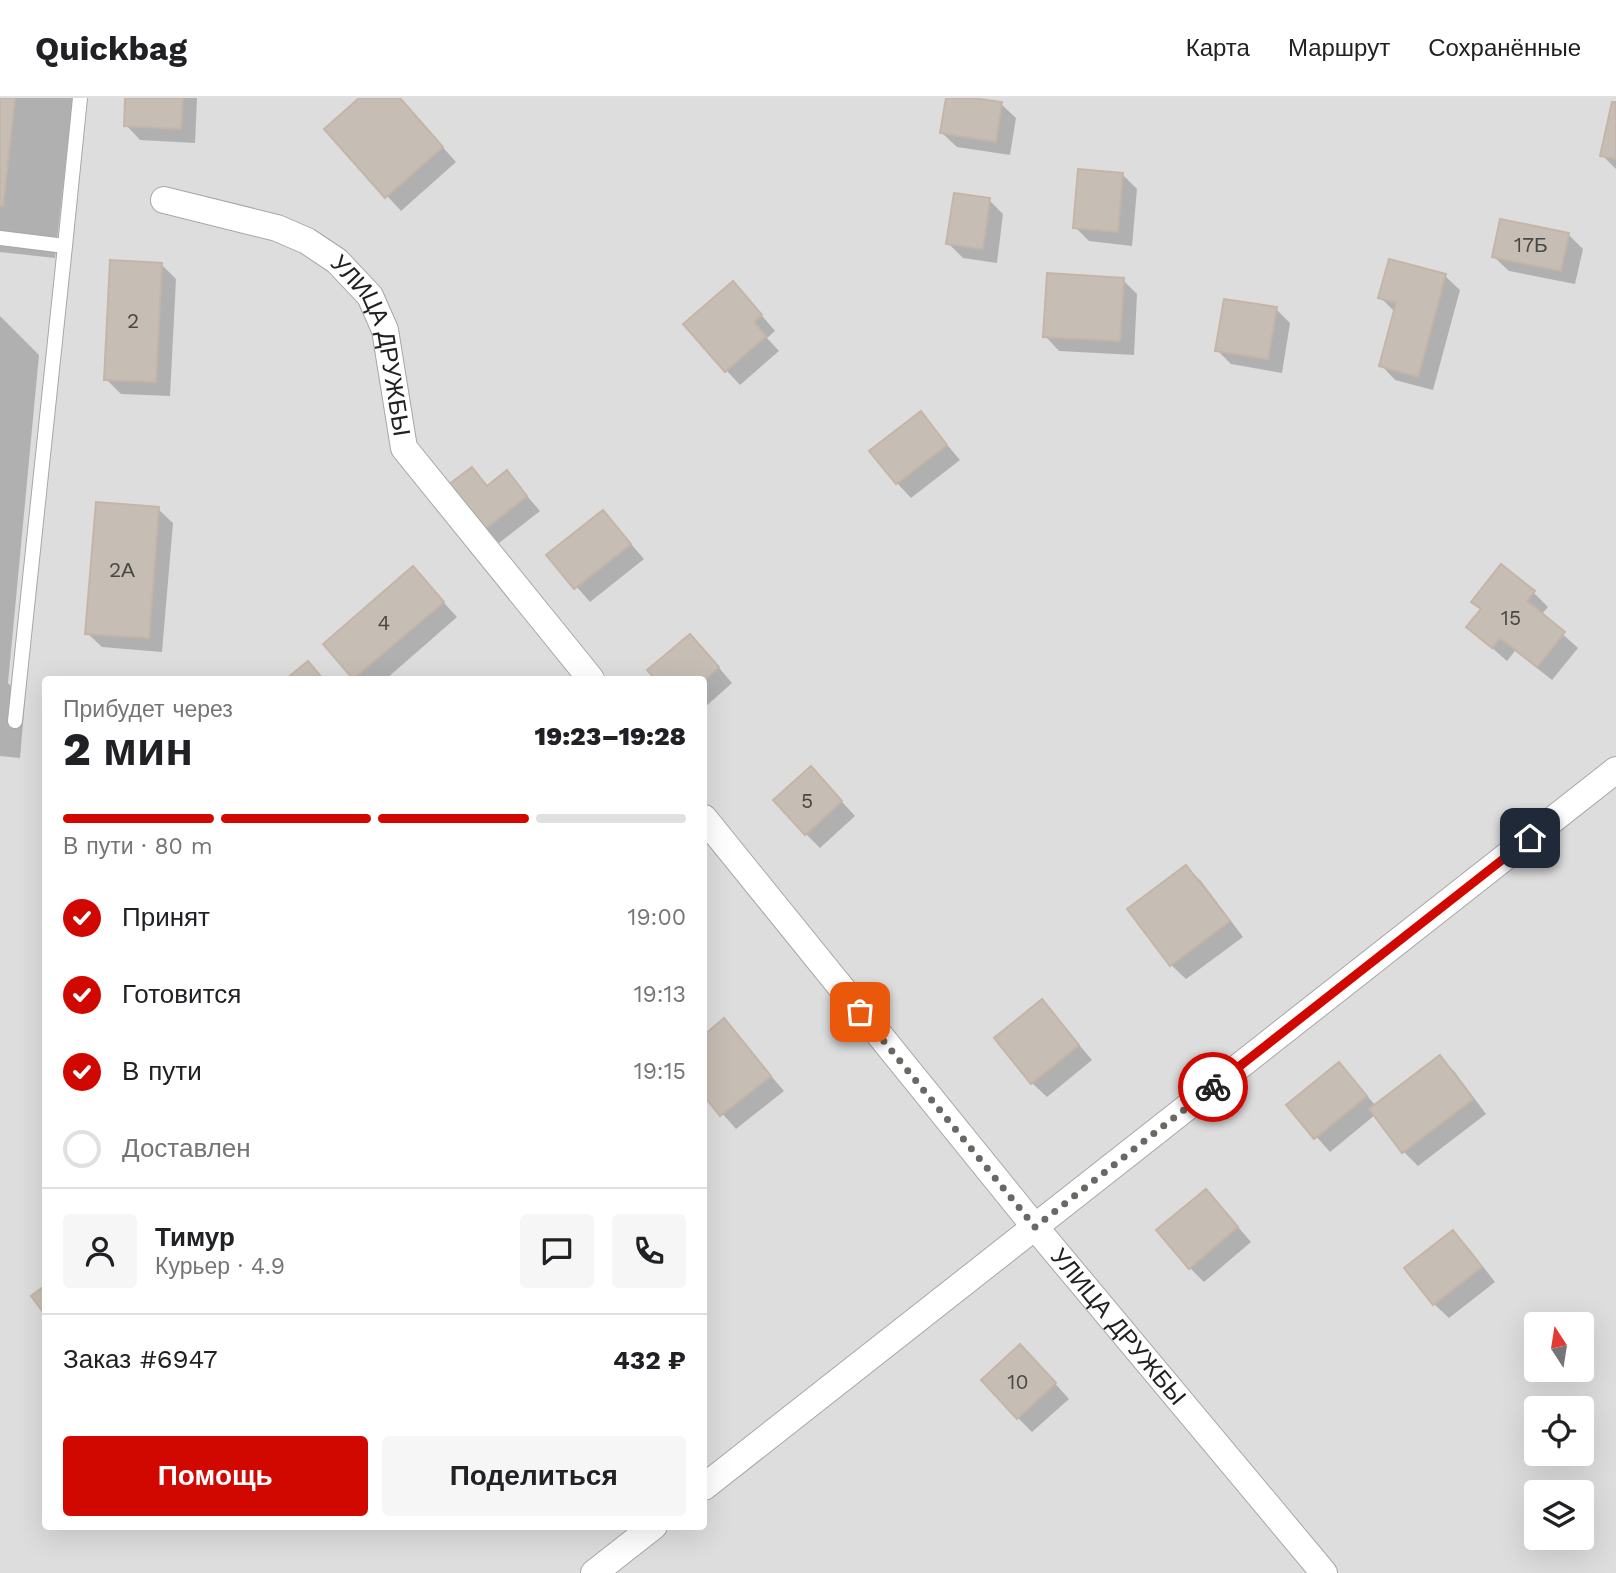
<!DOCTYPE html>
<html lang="ru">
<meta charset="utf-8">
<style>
:root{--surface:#fff;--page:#f6f6f6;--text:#202124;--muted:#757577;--line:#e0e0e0;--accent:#d10800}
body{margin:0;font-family:"Work Sans",sans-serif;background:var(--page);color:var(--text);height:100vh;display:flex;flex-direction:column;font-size:26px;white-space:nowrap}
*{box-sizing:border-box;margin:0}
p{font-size:23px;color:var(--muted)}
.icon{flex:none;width:38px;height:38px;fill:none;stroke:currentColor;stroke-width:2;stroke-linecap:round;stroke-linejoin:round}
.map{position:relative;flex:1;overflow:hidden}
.drawer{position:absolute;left:42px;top:578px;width:665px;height:854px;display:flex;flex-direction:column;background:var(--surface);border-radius:7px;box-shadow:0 7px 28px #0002}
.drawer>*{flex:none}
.needle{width:46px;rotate:348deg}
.tools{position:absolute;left:1524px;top:1214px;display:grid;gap:14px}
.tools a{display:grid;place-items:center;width:70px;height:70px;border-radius:7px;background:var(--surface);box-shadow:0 7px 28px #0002;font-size:35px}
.pin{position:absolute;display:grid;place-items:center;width:60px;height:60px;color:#fff;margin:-30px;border-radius:14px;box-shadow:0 4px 10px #0006}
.courier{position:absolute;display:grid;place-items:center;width:70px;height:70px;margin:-35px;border:5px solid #d10800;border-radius:50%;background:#fff;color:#222;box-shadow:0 2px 9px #0007}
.headline em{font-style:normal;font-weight:800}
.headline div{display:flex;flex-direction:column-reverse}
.headline{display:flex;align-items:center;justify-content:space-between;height:119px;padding:0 21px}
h1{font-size:46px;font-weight:800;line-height:52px}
.bar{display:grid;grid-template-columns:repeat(4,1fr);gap:10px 7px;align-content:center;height:84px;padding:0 21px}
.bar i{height:9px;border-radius:5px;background:var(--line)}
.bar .active{background:var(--accent)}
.bar p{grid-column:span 4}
.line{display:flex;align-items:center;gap:18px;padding:0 21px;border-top:2px solid var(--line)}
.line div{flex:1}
.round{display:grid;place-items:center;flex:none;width:74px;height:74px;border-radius:7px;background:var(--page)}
ol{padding:0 21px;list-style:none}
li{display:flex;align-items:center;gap:21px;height:77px}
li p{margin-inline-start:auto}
li .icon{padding:7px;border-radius:50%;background:var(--accent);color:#fff;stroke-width:4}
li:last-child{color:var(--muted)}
li i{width:38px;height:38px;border:4px solid var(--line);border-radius:50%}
.primary-button{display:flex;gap:14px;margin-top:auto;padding:14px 21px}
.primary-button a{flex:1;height:80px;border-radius:7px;background:var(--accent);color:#fff;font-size:28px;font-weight:800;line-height:80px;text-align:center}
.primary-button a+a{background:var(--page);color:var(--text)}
header{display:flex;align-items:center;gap:42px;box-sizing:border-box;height:98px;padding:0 35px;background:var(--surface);border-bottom:2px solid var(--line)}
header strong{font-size:33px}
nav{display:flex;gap:38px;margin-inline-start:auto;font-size:24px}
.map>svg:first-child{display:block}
</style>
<header>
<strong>Quickbag</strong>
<nav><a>Карта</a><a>Маршрут</a><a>Сохранённые</a></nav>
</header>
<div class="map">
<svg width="1616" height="1475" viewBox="0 0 1616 1475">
<rect width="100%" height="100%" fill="#f2eee6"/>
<path fill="#dedddd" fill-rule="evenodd" d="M 0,0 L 1616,0 L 1616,1475 L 0,1475 ZM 46,581 L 704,581 L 704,1428 L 46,1428 ZM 1536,1227 L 1582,1227 L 1582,1272 L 1536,1272 ZM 1536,1311 L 1582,1311 L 1582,1356 L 1536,1356 ZM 1536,1395 L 1582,1395 L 1582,1440 L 1536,1440 Z"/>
<path fill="#0003" d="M 0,0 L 73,0 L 55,160 L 0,154 Z
M 127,0 L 197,0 L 195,45 L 140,42 L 126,27 Z
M 362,0 L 399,0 L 456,64 L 401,113 L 326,31 Z
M 947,0 L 1001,6 L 1016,20 L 1010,57 L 957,49 L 942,35 Z
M 1616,6 L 1616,71 L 1602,57 Z
M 1123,77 L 1137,91 L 1132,148 L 1089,143 L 1075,129 Z
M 989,102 L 1003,116 L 997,165 L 963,160 L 948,145 Z
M 1568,136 L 1583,151 L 1575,186 L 1509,173 L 1494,159 Z
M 161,166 L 176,181 L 170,298 L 121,296 L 106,281 Z
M 1445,178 L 1460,192 L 1433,292 L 1395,282 L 1381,267 L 1395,214 L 1380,199 Z
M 1123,182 L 1137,196 L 1134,257 L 1059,253 L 1045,238 Z
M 747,200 L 775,233 L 767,240 L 779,253 L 740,287 L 726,272 Z
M 1276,211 L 1290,225 L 1282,275 L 1231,266 L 1217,252 Z
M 0,218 L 39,257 L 8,585 L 25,603 L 20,660 L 0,658 Z
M 921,316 L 960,362 L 911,400 L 897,385 Z
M 472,371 L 489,389 L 507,375 L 540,413 L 499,445 L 485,430 Z
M 158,411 L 173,425 L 162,554 L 102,549 L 87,535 Z
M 603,414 L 644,461 L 590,504 L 549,457 Z
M 413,471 L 457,519 L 386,581 L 355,581 L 326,547 Z
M 1534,495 L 1548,509 L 1541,517 L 1578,550 L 1552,582 L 1515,553 L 1507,563 L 1468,529 L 1482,512 L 1473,504 Z
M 704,552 L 732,585 L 704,610 L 704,581 L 657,581 Z
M 825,685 L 855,718 L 820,750 L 806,736 Z
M 1186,769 L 1201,783 L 1243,839 L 1186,881 L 1171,867 Z
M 1042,903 L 1092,962 L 1047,999 L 1032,985 Z
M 724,923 L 784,993 L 736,1031 L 704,995 L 704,939 Z
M 1439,959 L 1454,973 L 1486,1016 L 1418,1068 L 1404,1054 L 1375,1017 L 1330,1054 L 1288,1007 L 1339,966 L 1376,1008 Z
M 1220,1108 L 1251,1144 L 1204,1184 L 1190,1170 Z
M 1453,1134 L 1467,1148 L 1495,1184 L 1449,1220 L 1434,1206 Z
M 1035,1263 L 1069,1301 L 1032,1334 L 1018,1320 Z"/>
<path fill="#c6beb5" stroke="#c5b5a7" stroke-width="2" d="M 0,0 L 15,0 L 3,108 L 0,108 Z
M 125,0 L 183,0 L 181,31 L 124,28 Z
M 359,0 L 400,0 L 443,49 L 385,100 L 324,31 Z
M 946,0 L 972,0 L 1002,4 L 996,44 L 940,35 Z
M 1612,4 L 1616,4 L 1616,61 L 1600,58 Z
M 1078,71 L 1123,75 L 1118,134 L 1073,130 Z
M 954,95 L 990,100 L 983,151 L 946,146 Z
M 1500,121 L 1569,135 L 1561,173 L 1492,159 Z
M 1389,161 L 1446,176 L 1418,279 L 1379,268 L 1396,205 L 1378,200 Z
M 110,162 L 162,165 L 156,284 L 104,282 Z
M 1047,175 L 1124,180 L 1120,243 L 1043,239 Z
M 733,183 L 762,217 L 754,224 L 766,238 L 725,274 L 683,226 Z
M 1224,201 L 1277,209 L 1268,261 L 1215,253 Z
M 921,313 L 947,347 L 896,386 L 869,353 Z
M 472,369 L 487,388 L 507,372 L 527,398 L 484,432 L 448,387 Z
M 96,404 L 159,409 L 149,540 L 85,536 Z
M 603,412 L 631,446 L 574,491 L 546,457 Z
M 1501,466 L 1535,493 L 1527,503 L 1565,534 L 1537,569 L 1500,540 L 1492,550 L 1466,529 L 1481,511 L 1471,504 Z
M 413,468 L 444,504 L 353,581 L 323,546 Z
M 690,536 L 719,569 L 704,583 L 704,581 L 655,581 L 647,572 Z
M 308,563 L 323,581 L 286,581 Z
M 811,668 L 842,703 L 805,737 L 773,702 Z
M 1186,767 L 1230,823 L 1170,868 L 1127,811 Z
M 1042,901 L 1079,947 L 1031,986 L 994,940 Z
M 724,920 L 771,978 L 720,1018 L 704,998 L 704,937 Z
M 1440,957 L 1473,1001 L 1402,1055 L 1369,1011 Z
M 1339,964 L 1367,998 L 1314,1041 L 1286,1007 Z
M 1206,1091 L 1238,1129 L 1189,1171 L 1156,1132 Z
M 1453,1132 L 1482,1169 L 1433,1207 L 1404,1170 Z
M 46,1187 L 46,1218 L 31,1198 Z
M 1020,1246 L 1056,1285 L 1017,1321 L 981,1282 Z"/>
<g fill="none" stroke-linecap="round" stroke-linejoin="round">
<g stroke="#a7a7a7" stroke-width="16">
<path id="lane" d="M 0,140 L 65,148 L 15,623
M 65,148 L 80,0"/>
</g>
<g stroke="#a7a7a7" stroke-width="28">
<g id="street">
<path id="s1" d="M 164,102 L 277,130 L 307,143 L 337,163 L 370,198 L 385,232 L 404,350 L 591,581"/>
<path id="s2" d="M 704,720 L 1035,1129 L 1324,1475"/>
<path d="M 704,1389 L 1616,672"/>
<path d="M 594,1475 L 654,1428"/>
</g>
</g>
<use href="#lane" stroke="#fff" stroke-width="14"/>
<use href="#street" stroke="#fff" stroke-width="26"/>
</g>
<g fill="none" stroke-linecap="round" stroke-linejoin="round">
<path stroke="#6a6865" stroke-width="7" stroke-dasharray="0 12.6" d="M 860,914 L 1035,1129 L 1213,989"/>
<path stroke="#d10800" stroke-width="9" d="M 1213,989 L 1530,740"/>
</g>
<g text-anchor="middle" stroke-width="5" stroke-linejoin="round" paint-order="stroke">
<g font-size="21" fill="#4a4845">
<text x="1531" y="154">17Б</text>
<text x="133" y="230">2</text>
<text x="122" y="479">2А</text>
<text x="1511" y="527">15</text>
<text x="384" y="532">4</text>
<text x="807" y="710">5</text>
<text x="1018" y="1291">10</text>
</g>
<g font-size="24" fill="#202020" stroke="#fff">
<text dy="8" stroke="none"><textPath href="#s1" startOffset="280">УЛИЦА ДРУЖБЫ</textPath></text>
<text dy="8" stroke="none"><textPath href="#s2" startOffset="656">УЛИЦА ДРУЖБЫ</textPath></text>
</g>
</g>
</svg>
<div class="tools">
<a><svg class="needle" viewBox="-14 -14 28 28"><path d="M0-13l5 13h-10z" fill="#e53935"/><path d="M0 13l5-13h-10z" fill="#757577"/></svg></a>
<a><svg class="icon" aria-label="locate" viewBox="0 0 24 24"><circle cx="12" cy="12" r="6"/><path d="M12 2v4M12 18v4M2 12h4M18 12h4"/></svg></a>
<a><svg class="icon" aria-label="layers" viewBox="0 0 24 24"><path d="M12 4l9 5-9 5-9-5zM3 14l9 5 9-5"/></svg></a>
</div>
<div class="pin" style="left:860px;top:914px;background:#ea580c"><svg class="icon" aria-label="bag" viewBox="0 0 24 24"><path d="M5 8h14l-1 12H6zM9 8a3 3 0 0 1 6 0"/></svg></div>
<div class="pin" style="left:1530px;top:740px;background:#1f2937"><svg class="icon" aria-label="home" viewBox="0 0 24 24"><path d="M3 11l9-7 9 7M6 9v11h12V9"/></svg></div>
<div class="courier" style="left:1213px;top:989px"><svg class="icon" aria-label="bike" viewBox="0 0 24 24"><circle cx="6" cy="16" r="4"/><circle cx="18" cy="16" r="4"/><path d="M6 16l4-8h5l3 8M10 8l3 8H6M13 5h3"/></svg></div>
<section class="drawer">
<div class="headline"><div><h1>2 мин</h1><p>Прибудет через</p></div><em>19:23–19:28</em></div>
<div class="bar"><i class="active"></i><i class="active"></i><i class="active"></i><i></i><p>В пути · 80 m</p></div>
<ol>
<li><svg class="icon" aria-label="check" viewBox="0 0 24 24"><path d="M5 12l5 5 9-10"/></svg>Принят<p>19:00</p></li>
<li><svg class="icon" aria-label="check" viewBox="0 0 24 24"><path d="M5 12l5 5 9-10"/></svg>Готовится<p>19:13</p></li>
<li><svg class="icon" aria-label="check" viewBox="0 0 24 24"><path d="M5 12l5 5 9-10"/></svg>В пути<p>19:15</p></li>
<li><i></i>Доставлен</li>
</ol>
<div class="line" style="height:126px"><a class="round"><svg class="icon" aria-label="person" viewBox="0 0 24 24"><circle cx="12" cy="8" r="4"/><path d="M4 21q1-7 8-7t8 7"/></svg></a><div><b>Тимур</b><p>Курьер · 4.9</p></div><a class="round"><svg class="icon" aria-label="chat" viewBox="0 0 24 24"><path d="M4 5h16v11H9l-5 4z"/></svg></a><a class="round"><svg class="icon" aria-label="phone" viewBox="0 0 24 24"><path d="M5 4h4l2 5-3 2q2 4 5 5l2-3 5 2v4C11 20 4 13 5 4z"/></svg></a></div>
<div class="line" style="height:91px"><div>Заказ #6947</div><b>432 ₽</b></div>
<div class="primary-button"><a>Помощь</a><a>Поделиться</a></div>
</section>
</div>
